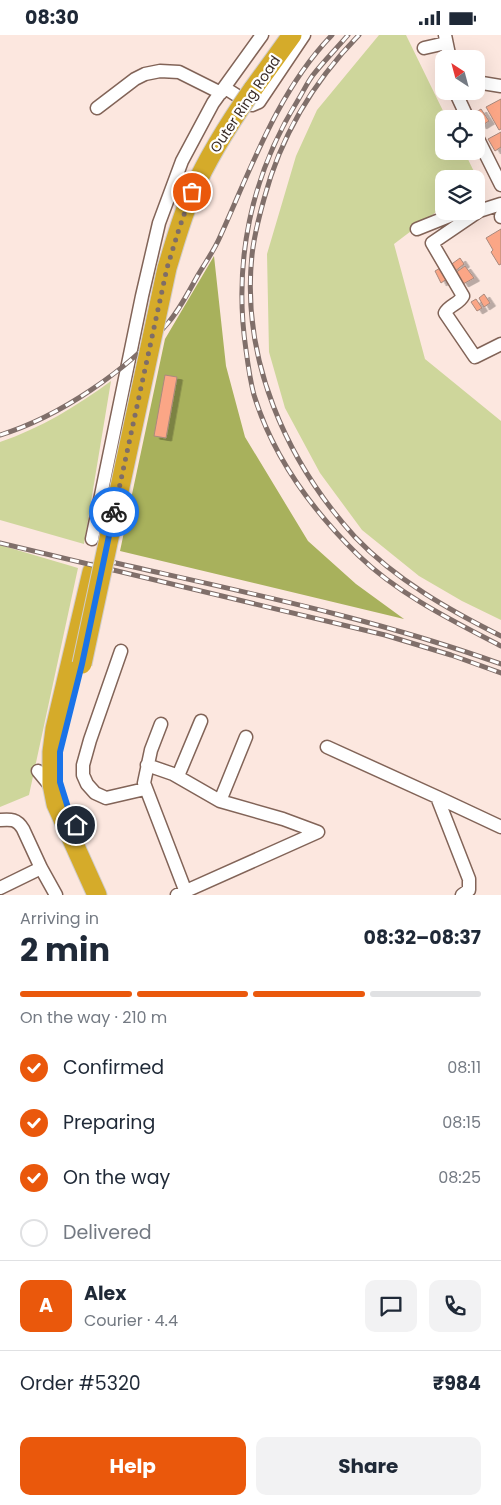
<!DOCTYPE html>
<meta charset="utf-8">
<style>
:root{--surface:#fff;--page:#f2f2f3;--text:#1f2937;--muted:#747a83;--line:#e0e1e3;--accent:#ea580c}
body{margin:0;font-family:Poppins,sans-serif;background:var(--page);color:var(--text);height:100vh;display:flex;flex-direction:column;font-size:19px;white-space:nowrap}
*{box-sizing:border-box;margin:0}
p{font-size:16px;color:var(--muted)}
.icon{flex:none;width:28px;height:28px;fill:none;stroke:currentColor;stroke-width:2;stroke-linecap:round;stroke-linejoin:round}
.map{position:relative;height:860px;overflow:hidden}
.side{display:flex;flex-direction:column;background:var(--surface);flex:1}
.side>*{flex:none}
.needle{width:32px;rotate:324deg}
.controls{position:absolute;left:435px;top:15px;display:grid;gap:10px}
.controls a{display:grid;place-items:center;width:50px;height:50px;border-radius:10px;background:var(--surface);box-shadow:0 5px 20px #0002;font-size:25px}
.pin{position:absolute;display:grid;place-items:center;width:42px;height:42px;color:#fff;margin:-21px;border:2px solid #fff;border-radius:50%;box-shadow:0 1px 5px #0007}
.courier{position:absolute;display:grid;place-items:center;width:50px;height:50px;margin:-25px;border:4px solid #1a73e8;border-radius:50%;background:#fff;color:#222;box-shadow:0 1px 6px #0007}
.overview em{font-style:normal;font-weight:700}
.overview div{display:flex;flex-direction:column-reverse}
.overview{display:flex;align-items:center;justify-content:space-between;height:85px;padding:0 20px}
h1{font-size:32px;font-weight:700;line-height:38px}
.bar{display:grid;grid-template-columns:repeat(4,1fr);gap:8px 5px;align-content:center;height:60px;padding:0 20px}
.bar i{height:6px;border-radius:4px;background:var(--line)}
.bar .selected{background:var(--accent)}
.bar p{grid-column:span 4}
.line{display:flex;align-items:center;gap:12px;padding:0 20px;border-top:1px solid var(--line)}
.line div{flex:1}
.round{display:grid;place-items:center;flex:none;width:52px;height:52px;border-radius:10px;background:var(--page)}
ol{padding:0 20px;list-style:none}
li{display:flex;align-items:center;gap:15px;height:55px}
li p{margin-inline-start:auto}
li .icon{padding:5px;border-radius:50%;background:var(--accent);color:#fff;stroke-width:4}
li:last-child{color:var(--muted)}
li i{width:28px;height:28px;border:2px solid var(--line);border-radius:50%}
.action{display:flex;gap:10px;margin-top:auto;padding:10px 20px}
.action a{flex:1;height:58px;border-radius:10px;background:var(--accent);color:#fff;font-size:20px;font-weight:700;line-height:58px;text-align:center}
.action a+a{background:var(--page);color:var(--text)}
.status{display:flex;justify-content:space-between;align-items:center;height:35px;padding:0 25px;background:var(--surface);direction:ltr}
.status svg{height:14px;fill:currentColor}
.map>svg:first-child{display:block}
</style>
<div class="status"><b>08:30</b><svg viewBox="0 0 49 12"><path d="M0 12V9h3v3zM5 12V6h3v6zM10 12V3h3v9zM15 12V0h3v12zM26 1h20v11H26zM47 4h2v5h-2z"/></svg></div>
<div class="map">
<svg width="501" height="860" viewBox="0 0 501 860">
<defs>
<filter id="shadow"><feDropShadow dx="5.5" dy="3" stdDeviation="0" flood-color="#0004"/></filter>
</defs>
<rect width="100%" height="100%" fill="#fce7df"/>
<path fill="#ced69b" d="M 379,0 L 406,0 L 447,84 L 444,84 L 444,116 L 464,116 L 478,145 L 476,146 L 476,144 L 444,144 L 444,171 L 394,209 L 425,324 L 501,386 L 501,585 L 462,566 L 419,541 L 362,495 L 320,438 L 285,373 L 269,317 L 267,219 L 296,121 L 317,75 Z
M 111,346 L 84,509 L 0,485 L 0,407 C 41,393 77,371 111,346 Z
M 0,510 L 78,533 L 29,760 L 0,772 Z"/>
<path fill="#a8b15c" d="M 214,221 L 226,331 L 245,402 L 308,506 L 356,549 L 404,584 L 120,516 L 165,304 Z"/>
<path fill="#fba686" stroke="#a9897d" filter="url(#shadow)" d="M 501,64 L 501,94 L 499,95 L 486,72 Z
M 481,74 L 489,86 L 481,91 L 473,79 Z
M 501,97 L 501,112 L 495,116 L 488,104 Z
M 501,194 L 501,229 L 499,230 L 491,217 L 493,215 L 486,203 Z
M 460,223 L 464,229 L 454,237 L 449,231 Z
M 465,231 L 474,243 L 463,249 L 455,238 Z
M 442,232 L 448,243 L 441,248 L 435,236 Z
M 484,259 L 490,268 L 484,272 L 479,263 Z
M 476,264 L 482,273 L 477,276 L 471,267 Z
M 165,340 L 177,342 L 166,403 L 154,401 Z"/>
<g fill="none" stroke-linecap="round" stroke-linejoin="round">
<g stroke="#826458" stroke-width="15">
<path id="minor" d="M 445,0 L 450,24
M 424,13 L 446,8
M 476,47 L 501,51
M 225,53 L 252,70 L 259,67 L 304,0
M 455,56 L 468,84
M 97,73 L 135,44 L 145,39 L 160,36 L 179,37 L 221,58
M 476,100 L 501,150
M 501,169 L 479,176 L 432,208 L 463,261 C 459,269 449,270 445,278 L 475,322 L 501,309
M 501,181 L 501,182
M 417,194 L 452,180 L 477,177
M 92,504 L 142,261 L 159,188 L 182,126 L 213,68 L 262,0
M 121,616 L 90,705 L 83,730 L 83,740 L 87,749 L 95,758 L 106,763 L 145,754
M 161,689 L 151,715 L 144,748 L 187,860
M 327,712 L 437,762 L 469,844 L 469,855 L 462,860
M 147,730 L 173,739 L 220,766 L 283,784 L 318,797 L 177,860
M 38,736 L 52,753
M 178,741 L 201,686
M 437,762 L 501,792
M 220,766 L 246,702
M 0,785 C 11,784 17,784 23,794 L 41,833 L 56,860
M 0,853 L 41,833"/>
</g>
<g stroke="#d0cccb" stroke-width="21">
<path id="highway" d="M 253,54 L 292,0
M 92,537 L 55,694 L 52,717 L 52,749 L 56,769 L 97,860"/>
</g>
<use href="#minor" stroke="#fff" stroke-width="12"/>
<use href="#highway" stroke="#d5ab2a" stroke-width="19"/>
<g stroke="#806f6a" stroke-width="5">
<path id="rail" d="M 348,0 C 337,13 324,26 313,40 C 307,48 303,57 298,65 C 251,141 233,227 246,315 C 248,330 250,345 254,360 C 273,422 312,475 358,520 C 398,559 451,585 501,611
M 359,0 C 313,47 281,100 264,164 C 259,182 254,201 252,220 C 241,324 286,426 355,502 C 396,545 449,575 501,601
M 0,400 C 59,382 128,335 168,288 C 180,274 189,256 198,240 C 205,228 213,217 219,204 C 251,134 277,57 332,0
M 0,508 L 385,600 L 451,620 L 501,638
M 107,526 C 239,556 374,583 501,629"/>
</g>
<use href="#rail" stroke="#fff" stroke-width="3" stroke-dasharray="9" stroke-linecap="butt"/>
<g stroke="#d0cccb" stroke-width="21" stroke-linecap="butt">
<path id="highway-bridge" d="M 82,629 L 167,233 C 175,207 182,181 193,156 C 209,120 230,87 253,54"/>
</g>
<use href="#highway-bridge" stroke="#d5ab2a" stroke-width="19"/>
</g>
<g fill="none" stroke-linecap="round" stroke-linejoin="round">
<path stroke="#7e6d68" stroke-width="5" stroke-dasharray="0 9" d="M 114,477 L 167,233 L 179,194 L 192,157"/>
<path stroke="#1a73e8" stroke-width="6" d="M 76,790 L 69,776 L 60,747 L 60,717 L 82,629 L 114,477"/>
</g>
<g text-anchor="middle" stroke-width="4.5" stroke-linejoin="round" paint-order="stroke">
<g font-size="14" fill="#3a2c28" stroke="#fff">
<text transform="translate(245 69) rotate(-56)" y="5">Outer Ring Road</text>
</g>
</g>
</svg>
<div class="controls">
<a><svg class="needle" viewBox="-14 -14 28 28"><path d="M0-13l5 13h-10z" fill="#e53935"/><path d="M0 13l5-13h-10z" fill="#747a83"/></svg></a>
<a><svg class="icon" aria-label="locate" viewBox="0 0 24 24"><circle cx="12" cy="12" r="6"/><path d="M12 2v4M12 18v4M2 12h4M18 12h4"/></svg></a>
<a><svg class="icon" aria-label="layers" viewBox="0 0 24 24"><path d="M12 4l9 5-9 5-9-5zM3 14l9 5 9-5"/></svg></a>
</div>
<div class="pin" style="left:192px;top:157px;background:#ea580c"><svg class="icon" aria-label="bag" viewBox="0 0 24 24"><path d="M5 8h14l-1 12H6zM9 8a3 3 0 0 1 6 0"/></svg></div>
<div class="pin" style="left:76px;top:790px;background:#1f2937"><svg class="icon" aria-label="home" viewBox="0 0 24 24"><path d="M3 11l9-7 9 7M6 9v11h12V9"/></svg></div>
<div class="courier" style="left:114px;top:477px"><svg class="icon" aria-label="bike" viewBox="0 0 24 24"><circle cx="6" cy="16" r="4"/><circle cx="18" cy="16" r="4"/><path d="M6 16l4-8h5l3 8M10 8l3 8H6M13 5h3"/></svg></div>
</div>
<section class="side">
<div class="overview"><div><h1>2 min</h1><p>Arriving in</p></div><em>08:32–08:37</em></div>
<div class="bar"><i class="selected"></i><i class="selected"></i><i class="selected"></i><i></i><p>On the way · 210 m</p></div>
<ol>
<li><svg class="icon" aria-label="check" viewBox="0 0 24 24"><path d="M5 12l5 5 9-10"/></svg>Confirmed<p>08:11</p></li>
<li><svg class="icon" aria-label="check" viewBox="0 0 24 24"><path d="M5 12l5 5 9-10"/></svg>Preparing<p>08:15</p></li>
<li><svg class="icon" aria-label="check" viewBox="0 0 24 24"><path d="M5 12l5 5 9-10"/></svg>On the way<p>08:25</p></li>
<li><i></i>Delivered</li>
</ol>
<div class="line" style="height:90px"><b class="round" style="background:var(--accent);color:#fff">A</b><div><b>Alex</b><p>Courier · 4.4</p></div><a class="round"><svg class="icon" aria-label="chat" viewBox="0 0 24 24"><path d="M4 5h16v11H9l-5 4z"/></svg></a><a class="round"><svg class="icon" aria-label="phone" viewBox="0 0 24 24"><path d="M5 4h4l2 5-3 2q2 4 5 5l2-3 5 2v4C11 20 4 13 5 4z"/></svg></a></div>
<div class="line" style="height:65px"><div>Order #5320</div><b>₹984</b></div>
<div class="action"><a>Help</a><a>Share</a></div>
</section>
